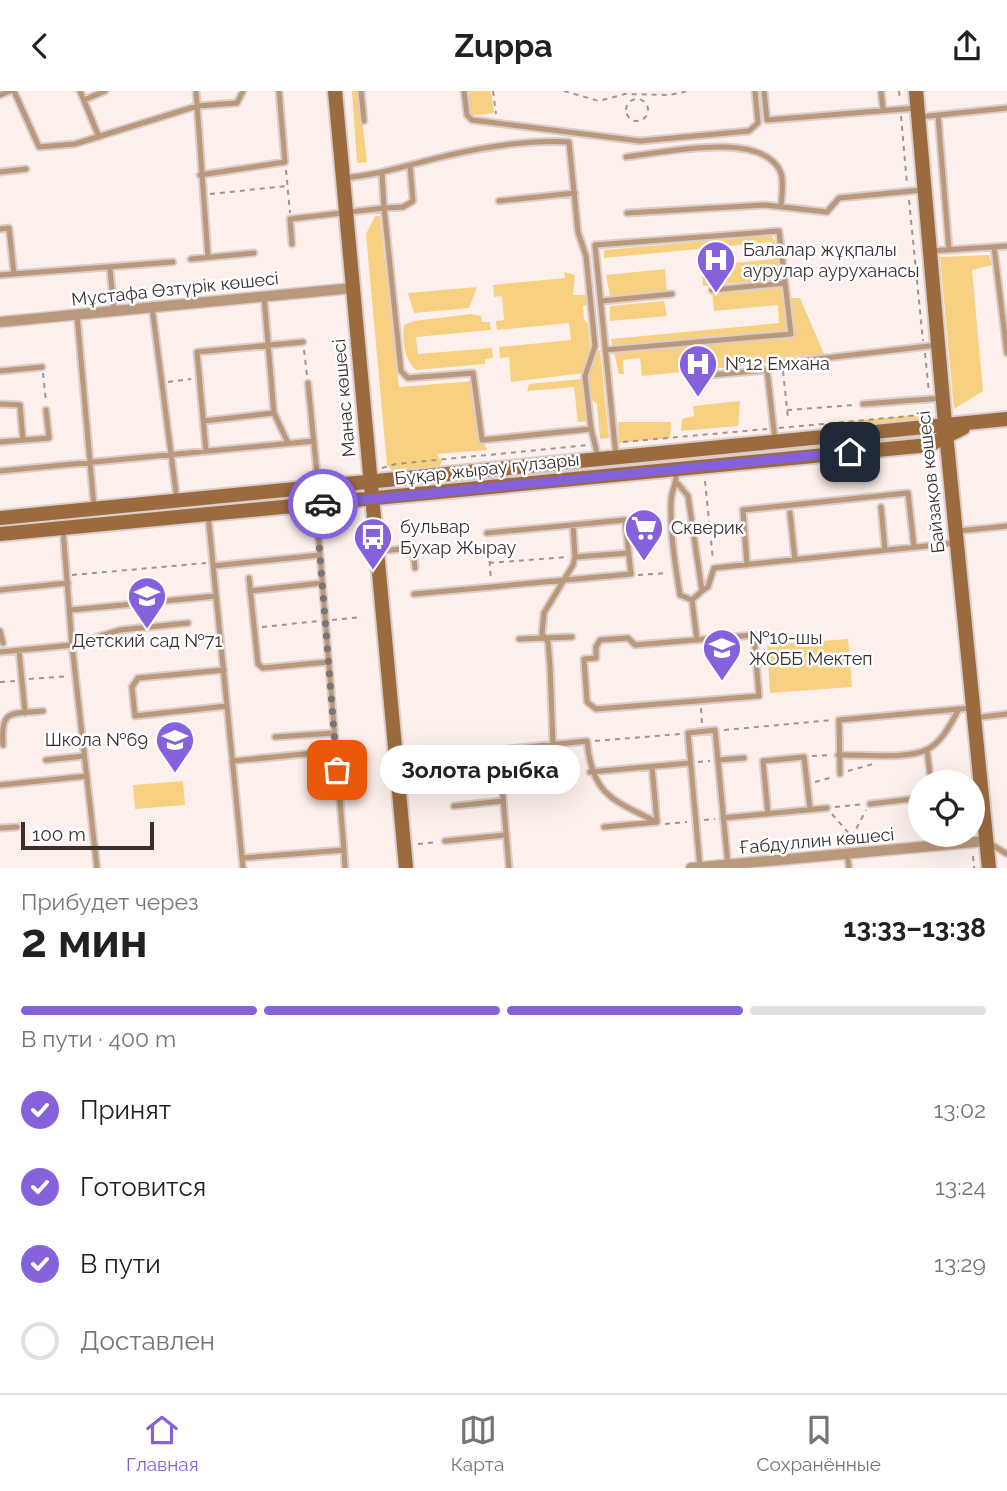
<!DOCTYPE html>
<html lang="ru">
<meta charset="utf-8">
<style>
:root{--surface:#fff;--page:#f2f2f2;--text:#202124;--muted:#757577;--line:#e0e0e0;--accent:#8661dc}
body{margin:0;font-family:Raleway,sans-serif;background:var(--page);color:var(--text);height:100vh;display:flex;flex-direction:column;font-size:26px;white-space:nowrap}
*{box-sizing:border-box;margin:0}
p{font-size:23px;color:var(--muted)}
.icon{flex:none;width:38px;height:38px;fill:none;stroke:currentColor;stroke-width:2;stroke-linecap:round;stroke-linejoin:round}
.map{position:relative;height:777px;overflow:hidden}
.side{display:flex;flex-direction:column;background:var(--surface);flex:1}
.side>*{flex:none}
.fabs{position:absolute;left:908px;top:679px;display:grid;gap:14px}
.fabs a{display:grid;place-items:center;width:77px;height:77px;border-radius:50%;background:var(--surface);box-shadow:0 7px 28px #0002;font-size:35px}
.scale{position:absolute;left:21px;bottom:18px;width:133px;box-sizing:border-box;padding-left:7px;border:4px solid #38302e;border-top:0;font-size:19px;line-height:24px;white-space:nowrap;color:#38302e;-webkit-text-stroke:5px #fff;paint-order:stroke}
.pin{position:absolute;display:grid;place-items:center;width:60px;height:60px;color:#fff;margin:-30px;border-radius:14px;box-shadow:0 4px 10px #0006}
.courier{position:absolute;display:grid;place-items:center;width:70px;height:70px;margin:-35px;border:5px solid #8661dc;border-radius:50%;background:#fff;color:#222;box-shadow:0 2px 9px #0007}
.bubble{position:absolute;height:49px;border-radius:24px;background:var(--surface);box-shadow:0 7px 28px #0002;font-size:23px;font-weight:700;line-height:49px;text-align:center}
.overview em{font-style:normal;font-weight:700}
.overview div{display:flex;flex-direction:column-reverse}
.overview{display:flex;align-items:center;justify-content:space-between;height:119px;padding:0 21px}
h1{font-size:46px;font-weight:700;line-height:52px}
.bar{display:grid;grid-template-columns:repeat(4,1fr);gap:10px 7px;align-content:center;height:84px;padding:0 21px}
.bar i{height:9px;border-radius:5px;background:var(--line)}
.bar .selected{background:var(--accent)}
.bar p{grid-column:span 4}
ol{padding:0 21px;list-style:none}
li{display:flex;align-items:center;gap:21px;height:77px}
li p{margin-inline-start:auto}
li .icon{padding:7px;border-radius:50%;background:var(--accent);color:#fff;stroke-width:4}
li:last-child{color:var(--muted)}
li i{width:38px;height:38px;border:4px solid var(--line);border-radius:50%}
header{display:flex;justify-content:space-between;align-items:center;height:91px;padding:0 21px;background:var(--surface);font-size:32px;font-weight:700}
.tab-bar{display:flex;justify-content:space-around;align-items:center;height:98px;border-top:2px solid var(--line);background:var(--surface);font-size:19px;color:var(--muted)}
.tab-bar a{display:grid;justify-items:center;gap:4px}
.tab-bar .selected{color:var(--accent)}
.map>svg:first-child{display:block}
</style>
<header><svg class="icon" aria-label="back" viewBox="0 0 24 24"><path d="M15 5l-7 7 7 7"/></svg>Zuppa<svg class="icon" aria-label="share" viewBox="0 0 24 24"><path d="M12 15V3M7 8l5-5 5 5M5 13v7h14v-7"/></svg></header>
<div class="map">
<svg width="1007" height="777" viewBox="0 0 1007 777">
<rect width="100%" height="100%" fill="#fdf0ec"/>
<path fill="#f8d082" d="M 352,0 L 359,0 L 367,71 L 357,72 Z
M 467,0 L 491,0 L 494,22 L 469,25 Z
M 375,125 L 380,125 L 399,296 L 474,290 L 482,348 L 487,359 L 437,363 L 442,371 L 439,376 L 393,380 L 387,374 L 366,143 Z
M 771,144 C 781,156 780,174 776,188 L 703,195 L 701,175 L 774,168 L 772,151 L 604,167 L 604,159 Z
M 989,164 L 992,174 L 972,179 L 983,300 L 954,318 L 940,166 Z
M 665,178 L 667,201 L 610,205 L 606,184 Z
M 564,181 L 575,184 L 573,204 L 586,204 L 587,214 L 583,215 L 584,228 L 588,233 L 590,256 L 584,282 L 511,291 L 509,266 L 500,267 L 499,256 L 571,249 L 569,232 L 497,239 L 496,230 L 504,229 L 502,205 L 494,206 L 493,194 L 565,187 Z
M 785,192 L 787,207 L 800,207 L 824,263 L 778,267 L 778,271 L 642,285 L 640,267 L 623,269 L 624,283 L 619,283 L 611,248 L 779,232 L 778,214 L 714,220 L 712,199 Z
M 477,196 L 469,217 L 414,222 L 408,202 Z
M 664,210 L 667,225 L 610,230 L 610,215 Z
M 471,223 L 481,225 L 482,231 L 490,231 L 491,239 L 416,246 L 418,263 L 492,257 L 493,267 L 485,268 L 485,273 L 416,279 C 404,269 402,249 404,234 L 414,230 Z
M 596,260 L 600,260 L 609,347 L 600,348 L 597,313 L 589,307 L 588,284 Z
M 582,288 L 588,330 L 578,331 L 574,296 L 527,300 L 529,293 Z
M 740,310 L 738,335 L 681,340 L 682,328 L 694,325 L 693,315 Z
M 925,323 L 922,331 L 826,341 L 822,333 Z
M 671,331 L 670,347 L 619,352 L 618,331 Z
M 927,341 L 928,350 L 393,402 L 393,394 Z
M 848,548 L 852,596 L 770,602 L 767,554 Z
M 183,690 L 185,714 L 135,718 L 133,694 Z"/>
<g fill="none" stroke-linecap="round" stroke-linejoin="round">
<g stroke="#dacdca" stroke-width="9">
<path id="lane" d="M 14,0 L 39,56 L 75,53 L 197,15 L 237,12 L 243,0
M 80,0 L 99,46
M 196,0 L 208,166
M 361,0 L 364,30
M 464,0 L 467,24 L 472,29 L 640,50 L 749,40 L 758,32 L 755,0
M 764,0 L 767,29 L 916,17
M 881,0 L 883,18
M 0,4 L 10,0
M 84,9 L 105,0
M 938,24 L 949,159
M 919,26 L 1007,17
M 626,66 C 662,62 764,38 781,82 C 784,92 782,104 781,114
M 0,81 L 26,78
M 382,83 L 384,117 L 403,116 L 413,110 L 410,75
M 200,84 L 285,71 L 279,0
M 343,87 C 381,84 414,72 450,64 C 489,55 530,49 569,51 L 578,141 L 586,165 L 595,255 L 585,285 L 591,338 L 598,366
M 499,110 L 575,102
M 627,122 L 765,114 L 827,121 L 839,107 L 922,99
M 0,138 L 9,137 L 14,183
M 292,153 L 290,128 L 384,117 L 401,280 L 408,287 L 473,282 L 482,349 L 591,338
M 994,156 L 1007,262
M 930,160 L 1007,155
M 191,168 L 254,162
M 110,178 L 114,220
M 0,184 L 173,171
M 712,199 L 785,192
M 264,206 L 274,322
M 601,210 L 672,203
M 152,216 L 177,409
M 77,224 L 94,416
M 605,259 L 791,243 L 779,140 L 595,154 L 616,365
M 782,272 L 938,254
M 0,280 L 42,276
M 688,286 L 767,279 L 775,349
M 308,292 L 318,393
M 0,313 L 20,314 L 23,349
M 863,313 L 943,307
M 204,330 L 274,322 L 288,352
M 0,351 L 49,347 L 46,319
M 206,360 L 197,261 L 303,251
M 676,379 C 678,392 671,399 671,411 C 670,441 675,473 680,504 L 692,509 L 702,500 L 688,405 L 678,393
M 0,380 L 314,350
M 316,414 L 344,759
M 881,416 L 885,459
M 790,422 L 795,469
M 208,423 L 243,777
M 63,439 L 72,554 L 97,777
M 958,440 L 1007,435
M 380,460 L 413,457 L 415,477
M 575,466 L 629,462
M 747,474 L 743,419 L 908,402 L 914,456
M 213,475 L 320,464
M 249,487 L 258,573 L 263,577 L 328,571
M 0,499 L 68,492
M 250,500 L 322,492
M 702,500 L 708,496 L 714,477 L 955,452
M 414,503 L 631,483 L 625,429 L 487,442
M 692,509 L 697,549
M 71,519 L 216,505
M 0,540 L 3,552
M 754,544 L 759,605 L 596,618 L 587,611 L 584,568 L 596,567 L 596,556 L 600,549 L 628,547 L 635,554 Z
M 519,548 L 572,546
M 19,559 L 25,622
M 0,561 L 72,554 L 120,539 L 188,532
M 224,579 L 138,587 L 132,596 L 135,625 L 227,615
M 974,627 L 1007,623
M 275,646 L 334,642
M 553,653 L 550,575 L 548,551 L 542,543 L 544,522 L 573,474 L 575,466 L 573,434
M 3,654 C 0,617 12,623 43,620
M 927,659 L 931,691
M 838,664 C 862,663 908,669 928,658 C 943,650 951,632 959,618
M 46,669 L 84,665
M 718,669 L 744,667
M 232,670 L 335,660
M 590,681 L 690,672
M 840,683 L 839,629 L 970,617
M 0,694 L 87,685
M 870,713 L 920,707
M 454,715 L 503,710
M 768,723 L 763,670 L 804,666 L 810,718
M 723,727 L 827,717
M 604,736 L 657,731 L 652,676
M 0,737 L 17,736
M 445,750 L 506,744
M 989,752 L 1007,763
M 847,763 L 849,777
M 242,767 L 344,759 L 345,777
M 509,777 L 499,659 L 587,650 C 592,704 612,709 657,731
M 700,777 L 688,642 L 715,639 L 728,774"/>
</g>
<g stroke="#dacdca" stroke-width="13">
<path id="street" d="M 0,231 L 353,197
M 691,777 L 986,750"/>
</g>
<g stroke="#dacdca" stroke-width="18">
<path id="secondary" d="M 335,0 L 406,777
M 916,0 L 944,322 L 989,777
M 0,427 L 1007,328
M 0,443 L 929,354 L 963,337"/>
</g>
<path stroke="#9f9592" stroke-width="2" stroke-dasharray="5 5" stroke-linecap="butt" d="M 493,0 L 496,23
M 564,0 L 599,10 L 625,3 L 670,4 L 688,0
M 899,0 L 900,9
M626 19a11 11 0 1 1 22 0a11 11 0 1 1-22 0Z
M 901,25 L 907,93
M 286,79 L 290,122
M 210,103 L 287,95
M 909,109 L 923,250
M 304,259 L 307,284
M 925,262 L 929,302
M 783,280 L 788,327
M 43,282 L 46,311
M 168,291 L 191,288
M 787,319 L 855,314
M 779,337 L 931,323
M 623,351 L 767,338
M 382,377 L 396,373 L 589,354
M 705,390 L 713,469
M 488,450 L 491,490
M 489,472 L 568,466
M 72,484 L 206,472
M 638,484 L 668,482
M 332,529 L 362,526
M 262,536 L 319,530
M 29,588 L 69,585
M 0,591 L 16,590
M 701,617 L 702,633
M 724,639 L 833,629
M 595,650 L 680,643
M 812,665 L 831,664
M 411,668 L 493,659
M 698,671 L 710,670
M 848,680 L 873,673
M 815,691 L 833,686
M 835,716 L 864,713
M 832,723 L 852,746 L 866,719
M 704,729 L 715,728
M 665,733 L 687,731
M 418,753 L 437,751
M 973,765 L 974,777"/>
<use href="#lane" stroke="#b9987b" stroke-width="5"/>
<use href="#street" stroke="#b9987b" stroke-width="10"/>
<use href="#secondary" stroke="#9b6b3f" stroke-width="14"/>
</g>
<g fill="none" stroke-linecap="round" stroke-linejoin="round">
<path stroke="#7d7370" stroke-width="7" stroke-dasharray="0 12.6" d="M 323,413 L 316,414 L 337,679"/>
<path stroke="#8661dc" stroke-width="9" d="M 323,413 L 850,361"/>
</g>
<defs>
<g id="hospital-pin" transform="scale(2.0125)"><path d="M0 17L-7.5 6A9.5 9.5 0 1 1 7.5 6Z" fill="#8661dc" stroke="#fff"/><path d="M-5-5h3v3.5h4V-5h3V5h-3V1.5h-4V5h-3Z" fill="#fff"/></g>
<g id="supermarket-pin" transform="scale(2.0125)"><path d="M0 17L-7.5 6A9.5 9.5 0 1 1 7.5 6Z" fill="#8661dc" stroke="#fff"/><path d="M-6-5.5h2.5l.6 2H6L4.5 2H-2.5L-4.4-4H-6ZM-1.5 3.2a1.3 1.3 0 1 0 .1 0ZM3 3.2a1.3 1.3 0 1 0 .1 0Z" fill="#fff"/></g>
<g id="bus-pin" transform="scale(2.0125)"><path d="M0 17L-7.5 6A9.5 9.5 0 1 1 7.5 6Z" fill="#8661dc" stroke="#fff"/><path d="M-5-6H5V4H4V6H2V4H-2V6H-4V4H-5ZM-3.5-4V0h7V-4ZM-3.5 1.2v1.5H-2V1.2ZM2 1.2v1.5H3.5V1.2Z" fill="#fff"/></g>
<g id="school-pin" transform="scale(2.0125)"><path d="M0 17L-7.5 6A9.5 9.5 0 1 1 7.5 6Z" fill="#8661dc" stroke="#fff"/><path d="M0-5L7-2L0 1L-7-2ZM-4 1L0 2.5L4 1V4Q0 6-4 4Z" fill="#fff"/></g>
</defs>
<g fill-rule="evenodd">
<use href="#hospital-pin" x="716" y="169"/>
<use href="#hospital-pin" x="698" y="273"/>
<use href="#supermarket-pin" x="644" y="437"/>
<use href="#bus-pin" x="373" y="446"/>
<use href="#school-pin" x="147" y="505"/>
<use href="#school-pin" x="722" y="557"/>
<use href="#school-pin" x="175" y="649"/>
</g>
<g text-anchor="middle" stroke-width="5" stroke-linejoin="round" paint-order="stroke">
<g font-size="18" fill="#38302e" stroke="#fff" text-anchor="start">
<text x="743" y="165">Балалар жұқпалы<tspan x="743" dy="21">аурулар ауруханасы</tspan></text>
<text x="725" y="279">№12 Емхана</text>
<text x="400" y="442">бульвар<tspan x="400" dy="21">Бухар Жырау</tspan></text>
<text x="671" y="443">Скверик</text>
<text x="749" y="553">№10-шы<tspan x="749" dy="21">ЖОББ Мектеп</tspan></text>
<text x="147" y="556" text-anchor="middle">Детский сад №71</text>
<text x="148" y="655" text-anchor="end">Школа №69</text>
</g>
<g font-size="18" fill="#38302e" stroke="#fff">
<text transform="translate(175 198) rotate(-6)" y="6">Мұстафа Өзтүрік көшесі</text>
<text transform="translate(344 307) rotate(-95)" y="6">Манас көшесі</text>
<text transform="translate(487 378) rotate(-6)" y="6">Бұқар жырау гүлзары</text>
<text transform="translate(931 391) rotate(-96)" y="6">Байзақов көшесі</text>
<text transform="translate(817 750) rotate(-5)" y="6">Ғабдуллин көшесі</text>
</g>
</g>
</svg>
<div class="fabs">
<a><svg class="icon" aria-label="locate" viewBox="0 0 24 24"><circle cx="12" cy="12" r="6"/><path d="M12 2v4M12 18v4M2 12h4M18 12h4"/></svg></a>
</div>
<div class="scale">100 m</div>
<div class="pin" style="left:337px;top:679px;background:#ea580c"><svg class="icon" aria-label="bag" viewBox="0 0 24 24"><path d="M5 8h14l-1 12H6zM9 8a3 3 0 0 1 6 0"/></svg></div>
<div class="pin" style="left:850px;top:361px;background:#1f2937"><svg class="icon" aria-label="home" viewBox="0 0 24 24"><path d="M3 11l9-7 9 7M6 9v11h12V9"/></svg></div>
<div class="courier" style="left:323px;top:413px"><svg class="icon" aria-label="car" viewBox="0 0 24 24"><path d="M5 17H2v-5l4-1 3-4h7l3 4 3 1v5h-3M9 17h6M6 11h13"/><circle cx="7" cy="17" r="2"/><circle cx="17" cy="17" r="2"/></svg></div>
<div class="bubble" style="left:380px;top:654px;width:200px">Золота рыбка</div>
</div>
<section class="side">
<div class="overview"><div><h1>2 мин</h1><p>Прибудет через</p></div><em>13:33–13:38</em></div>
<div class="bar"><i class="selected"></i><i class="selected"></i><i class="selected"></i><i></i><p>В пути · 400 m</p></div>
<ol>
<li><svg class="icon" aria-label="check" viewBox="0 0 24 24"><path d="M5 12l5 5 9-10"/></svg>Принят<p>13:02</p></li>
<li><svg class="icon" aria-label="check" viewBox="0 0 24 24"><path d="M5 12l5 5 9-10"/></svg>Готовится<p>13:24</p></li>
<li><svg class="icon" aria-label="check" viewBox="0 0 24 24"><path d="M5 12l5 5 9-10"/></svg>В пути<p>13:29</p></li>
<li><i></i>Доставлен</li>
</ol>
</section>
<nav class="tab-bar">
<a class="selected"><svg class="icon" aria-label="home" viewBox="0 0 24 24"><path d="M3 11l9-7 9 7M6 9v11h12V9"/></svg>Главная</a>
<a><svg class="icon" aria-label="map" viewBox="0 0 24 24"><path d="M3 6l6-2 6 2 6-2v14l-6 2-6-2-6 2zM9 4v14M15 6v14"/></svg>Карта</a>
<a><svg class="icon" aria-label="saved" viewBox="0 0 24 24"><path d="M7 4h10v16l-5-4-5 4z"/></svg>Сохранённые</a>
</nav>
